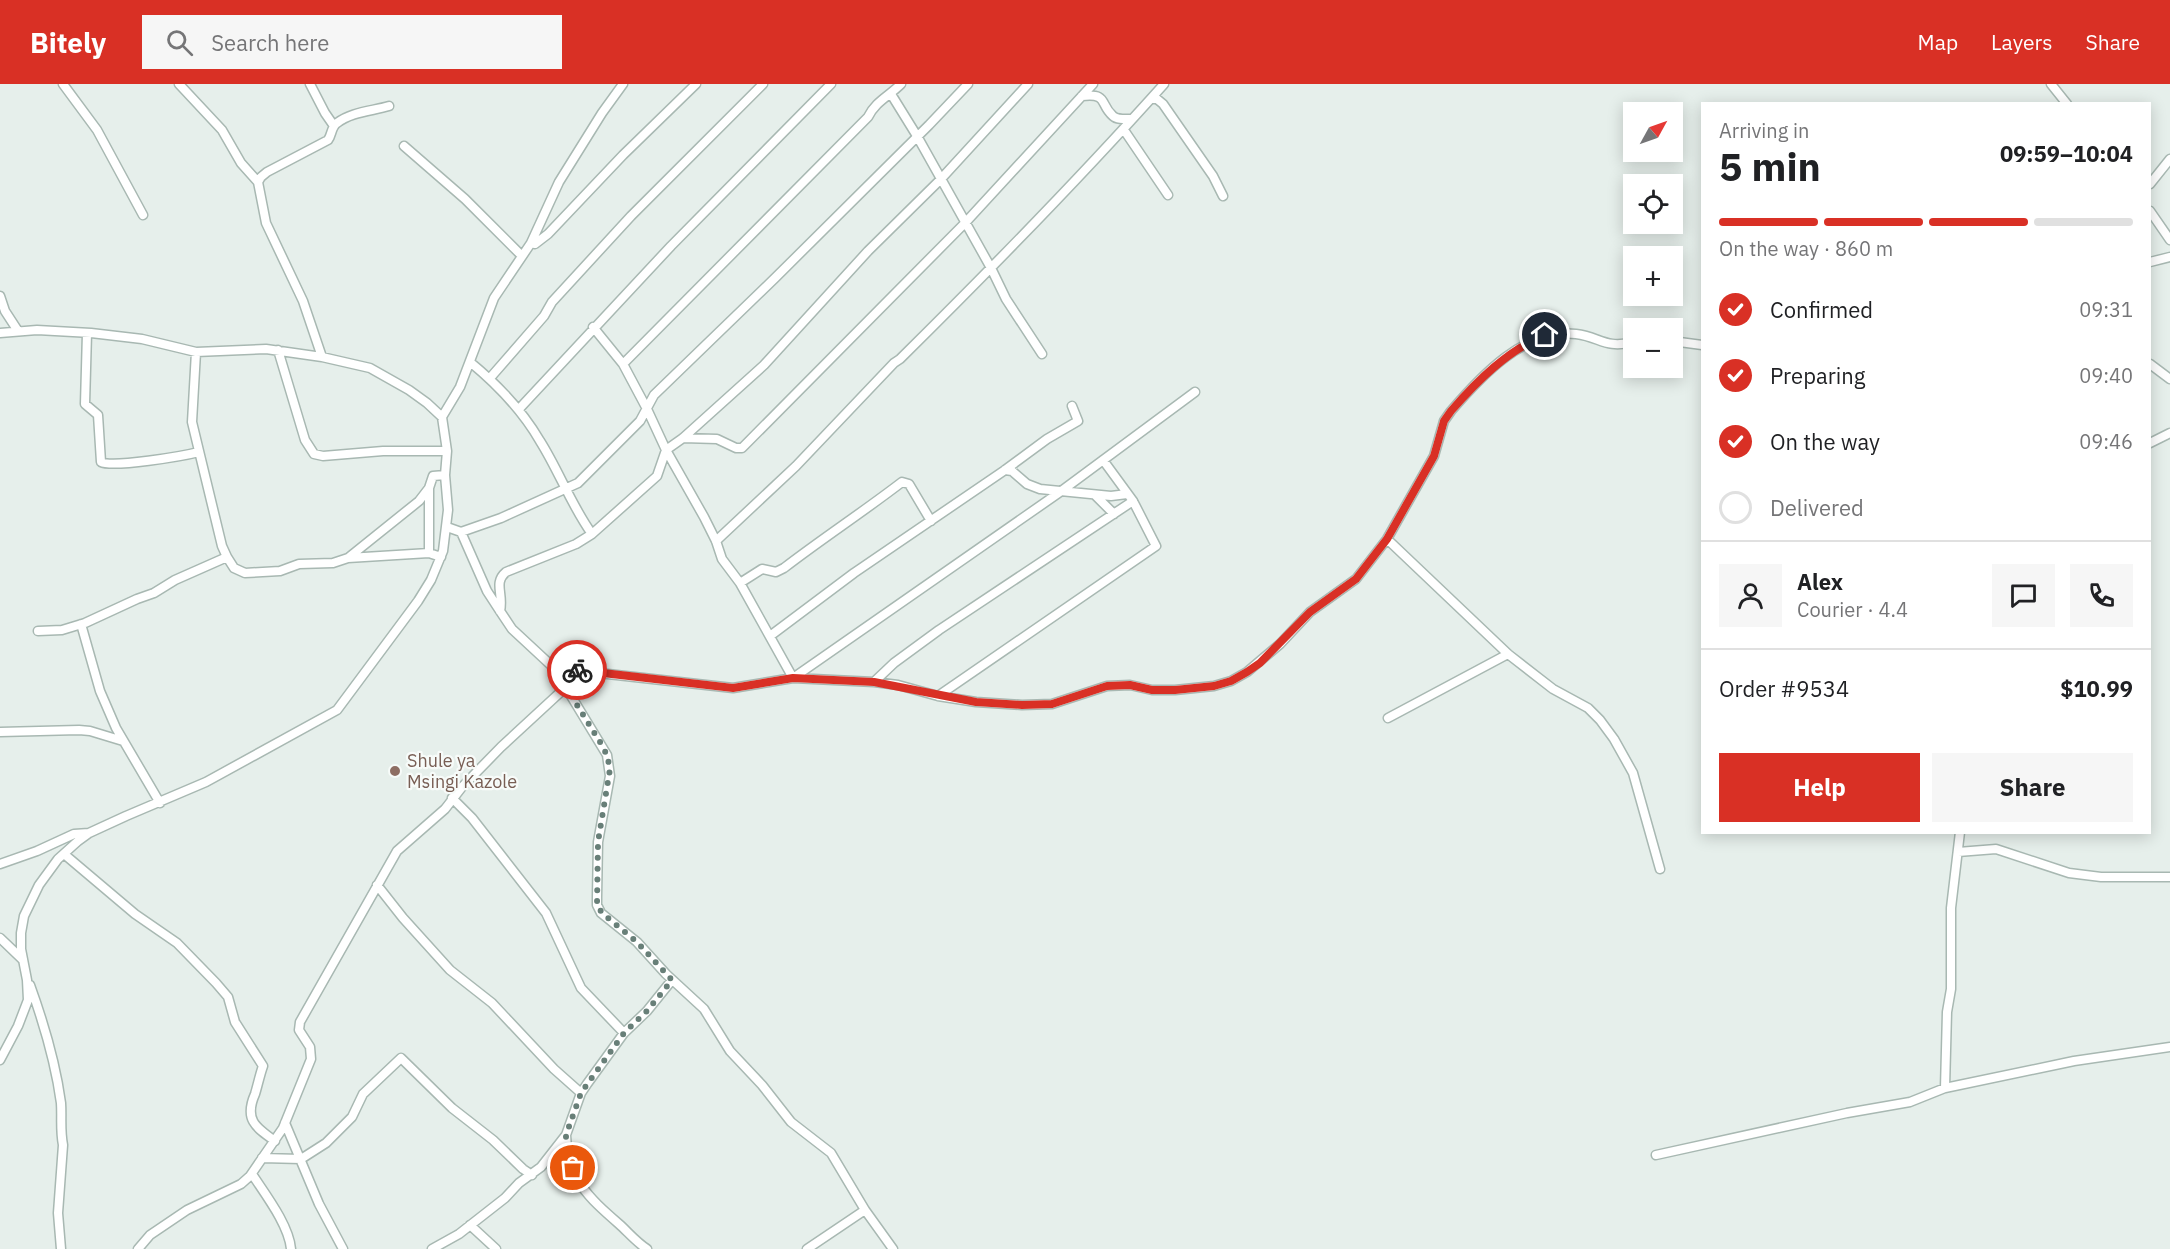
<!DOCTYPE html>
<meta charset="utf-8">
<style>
:root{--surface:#fff;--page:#f6f6f6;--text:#202124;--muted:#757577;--line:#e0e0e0;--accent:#d93025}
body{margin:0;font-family:"IBM Plex Sans",sans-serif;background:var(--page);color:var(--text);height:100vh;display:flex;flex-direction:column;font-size:22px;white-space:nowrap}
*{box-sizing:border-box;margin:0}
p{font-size:20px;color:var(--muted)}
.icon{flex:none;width:33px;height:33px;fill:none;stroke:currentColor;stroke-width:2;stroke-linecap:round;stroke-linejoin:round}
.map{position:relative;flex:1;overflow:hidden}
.panel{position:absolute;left:1701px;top:18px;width:450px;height:732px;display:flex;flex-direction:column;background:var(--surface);border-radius:0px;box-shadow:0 3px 15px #0003}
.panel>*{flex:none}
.needle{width:39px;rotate:50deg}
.tools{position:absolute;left:1623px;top:18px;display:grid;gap:12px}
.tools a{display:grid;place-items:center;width:60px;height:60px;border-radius:0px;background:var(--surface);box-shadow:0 3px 15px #0003;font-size:30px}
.pin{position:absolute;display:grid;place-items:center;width:51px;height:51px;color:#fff;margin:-26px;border:3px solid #fff;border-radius:50%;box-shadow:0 2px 6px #0007}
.courier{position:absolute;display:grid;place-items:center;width:60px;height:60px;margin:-30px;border:4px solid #d93025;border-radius:50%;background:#fff;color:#222;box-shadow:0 2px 8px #0007}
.head em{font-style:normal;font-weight:700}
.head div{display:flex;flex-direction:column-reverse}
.head{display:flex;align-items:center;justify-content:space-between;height:102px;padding:0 18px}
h1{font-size:39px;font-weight:700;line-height:45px}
.bar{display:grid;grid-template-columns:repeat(4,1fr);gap:9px 6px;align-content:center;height:72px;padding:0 18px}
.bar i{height:8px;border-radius:4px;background:var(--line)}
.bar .on{background:var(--accent)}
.bar p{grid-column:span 4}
.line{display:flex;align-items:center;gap:15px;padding:0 18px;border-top:2px solid var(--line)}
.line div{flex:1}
.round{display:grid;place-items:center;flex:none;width:63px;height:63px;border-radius:0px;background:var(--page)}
ol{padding:0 18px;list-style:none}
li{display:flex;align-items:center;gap:18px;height:66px}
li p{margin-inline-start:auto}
li .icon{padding:6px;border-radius:50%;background:var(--accent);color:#fff;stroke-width:4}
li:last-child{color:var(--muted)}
li i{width:33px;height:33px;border:3px solid var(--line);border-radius:50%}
.cta{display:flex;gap:12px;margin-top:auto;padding:12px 18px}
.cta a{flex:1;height:69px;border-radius:0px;background:var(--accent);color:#fff;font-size:24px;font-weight:700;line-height:69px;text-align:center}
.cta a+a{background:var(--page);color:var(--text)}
header{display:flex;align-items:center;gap:36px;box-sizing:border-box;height:84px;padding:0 30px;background:var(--accent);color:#fff}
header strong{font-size:28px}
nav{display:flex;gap:33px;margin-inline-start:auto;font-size:21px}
.search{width:420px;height:54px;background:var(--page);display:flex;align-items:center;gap:15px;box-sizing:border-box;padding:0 21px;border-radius:0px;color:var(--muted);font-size:22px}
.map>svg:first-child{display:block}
</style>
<header>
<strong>Bitely</strong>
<div class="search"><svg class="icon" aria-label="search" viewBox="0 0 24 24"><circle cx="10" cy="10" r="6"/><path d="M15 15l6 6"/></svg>Search here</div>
<nav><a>Map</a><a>Layers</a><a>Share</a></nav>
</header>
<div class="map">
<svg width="2170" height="1165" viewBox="0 0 2170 1165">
<rect width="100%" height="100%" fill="#e6efeb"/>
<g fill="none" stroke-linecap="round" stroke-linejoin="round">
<g stroke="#a8b8b2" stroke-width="11">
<path id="minor" d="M 63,0 L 97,46 L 143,131
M 179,0 L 222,46 L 241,79 L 258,98 L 266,139 L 303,217 L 322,273
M 310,0 L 325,29 L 334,42
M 2051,0 L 2067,20
M 891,10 L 917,52 L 991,184 L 1006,215 L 1042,270
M 1082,12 C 1109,9 1099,20 1113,32 C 1117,36 1126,35 1132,35
M 1151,15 L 1157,15 L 1163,20 L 1213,92 L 1223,112
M 1124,46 L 1168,111
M 404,62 L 465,115 L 522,172
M 258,98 L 261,93 L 267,88 L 328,56 C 332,51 331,43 337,39 C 351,28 372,27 389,22
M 2150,100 L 2170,75
M 2150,127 L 2170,156
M 531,159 L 535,160 L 548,150 L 623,71 L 696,0
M 2150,178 L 2170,173
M 0,212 L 5,227 L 18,247
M 593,243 L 623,280 L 647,325 L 666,366 L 704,433 L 716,457 L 722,475 L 740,499 L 793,594 L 1060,408 L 1195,308
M 0,249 L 37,246 L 91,249 L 142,255 L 196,268 L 266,265 L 322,273 L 370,284 L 409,306 L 427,319 L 442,333 L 447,367 L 445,391 L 448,426 L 443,467 L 431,496 L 418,517 L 337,626 L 206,698 L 126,732 L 89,749 L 78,757 L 58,775 L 39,801 L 24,832 L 21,849 L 21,865 L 27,896 L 28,916 L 18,942 L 0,976
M 87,249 L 85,320 L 98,331 L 101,378 C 113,384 183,372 199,368
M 1672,257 L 1702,261
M 278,266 L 305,356 L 314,370 L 323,372 L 383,367 L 447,367
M 196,268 L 192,338 L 222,462 L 227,473 L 234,484 L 245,489 L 280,487 L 299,480 L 333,479 L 348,474 L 429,469 L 441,473
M 470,278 C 498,301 522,326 540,357 C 559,387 571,421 592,450
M 623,280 L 868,33 C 875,18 889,12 901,0
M 2150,280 L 2170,295
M 490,294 L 544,232 L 552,218 L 631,132 L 763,0
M 519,325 L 671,162 L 831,0
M 442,333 L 460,303 L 494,214 L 531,159 L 559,98 L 602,29 L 623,0
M 683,354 L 717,355 L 736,364 L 742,364 L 965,139 L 1093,0
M 2150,359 L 2170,349
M 1005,386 L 1012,387 L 1027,400 L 1040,405 L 1111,412 L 1127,410
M 1095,411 L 1114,430
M 447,443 L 461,448 L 487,507 L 500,527 L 512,545 L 554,584 L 607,671 L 610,692 L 598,758 L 597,813 L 597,821 L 601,829 L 637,858 L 666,890 L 704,925 L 730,967 L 762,1001 L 791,1038 L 831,1069 L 865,1126 L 893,1165
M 461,448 L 501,434 L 578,399 L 640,337 L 654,311 L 775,194 L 929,41 L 968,0
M 1387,455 L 1508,570 L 1553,605 L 1588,624 L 1600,636 L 1614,655 L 1633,689 L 1660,785
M 716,457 L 796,382 L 894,279 L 900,275 C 990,186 1080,94 1164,0
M 429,469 L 429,404 L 433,392 L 445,391
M 348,474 L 419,417 L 429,404
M 740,499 L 762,485 L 776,488 L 784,484 C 823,454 863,428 902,398 L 909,400 L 931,437
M 500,527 C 504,510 493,499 506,488 L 576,460 L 592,450 L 657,392 L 666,366 L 683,354 L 764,281 L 868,167 L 940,96 L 1028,0
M 81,540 L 100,607 L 116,644 L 160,719
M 38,547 L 62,546 L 85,539 L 137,515 L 154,509 L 175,496 L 227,473
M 770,552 L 854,489 L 1005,386 L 1047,355 L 1078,337 L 1072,322
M 554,584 L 733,604 L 793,594 L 874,598 L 898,601 L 938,612 L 976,618 L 1022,621 L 1052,620 L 1107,602 L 1130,601 L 1152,606 L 1175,606 L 1214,602 L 1231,597 L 1247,588 L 1280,560 L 1310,528 L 1356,495 L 1387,455 L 1434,372 L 1444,337 L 1451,327 C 1481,292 1525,244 1576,250 C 1601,253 1604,265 1634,258
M 874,598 L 894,579 L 939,546 L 1133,417
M 938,612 L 1156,462 L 1133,417 L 1103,376
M 1388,634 L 1508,570
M 0,648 L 79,646 L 90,647 L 123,657
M 452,714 L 472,734 L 546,829 L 581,904 L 624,949
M 1958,768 L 1996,765 L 2069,789 L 2101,793 L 2170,793
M 64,770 L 135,830 L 177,859 L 216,899 L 228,913 L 235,938 L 263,982 C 260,990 257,1004 255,1010 C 244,1035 255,1043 275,1057
M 0,780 L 37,767 L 74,750 L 89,749
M 377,801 L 403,834 L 450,886 L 492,919 L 554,985 L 581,1009
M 0,854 L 22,875
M 30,901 C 43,937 56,982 61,1019 C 62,1033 60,1046 63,1061 L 58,1129 L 61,1165
M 1945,1004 L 1947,928 L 1951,905 L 1951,824 L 1960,748
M 285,1039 L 319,1120 L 343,1165
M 566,1051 C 568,1095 588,1113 619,1140 C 628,1148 636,1158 647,1165
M 1656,1071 L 1847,1029 L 1910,1018 L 1945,1004 L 2074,977 L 2170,963
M 262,1074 L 301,1075 L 326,1059 L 352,1033 L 363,1010 L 401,974 L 452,1024 L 493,1056 L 523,1085 L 532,1091
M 252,1090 C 265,1110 289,1141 291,1165
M 470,1141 L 496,1165
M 138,1165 L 150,1151 L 187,1126 L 241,1100 L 250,1092 L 283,1044 L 311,975 L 310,963 L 299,946 L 300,938 L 397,767 L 445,725 L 462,703 L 501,663 L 566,603
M 432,1165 L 459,1150 L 505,1114 L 519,1099 L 541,1083 L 566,1051 L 581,1009 L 587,1000 L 624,949 L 647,927 L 672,896
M 807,1165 L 865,1126"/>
</g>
<use href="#minor" stroke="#fff" stroke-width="8"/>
</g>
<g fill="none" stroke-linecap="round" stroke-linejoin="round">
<path stroke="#687f78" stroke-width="6" stroke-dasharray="0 10.8" d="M 573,1084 L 566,1065 L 566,1051 L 581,1009 L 624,949 L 647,927 L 672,896 L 637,858 L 602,829 L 597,821 L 598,758 L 610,685 L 607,671 L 600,658 L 554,584 L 577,586"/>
<path stroke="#d93025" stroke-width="8" d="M 577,586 L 733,604 L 793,594 L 874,598 L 976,618 L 1022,621 L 1052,620 L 1107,602 L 1130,601 L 1152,606 L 1175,606 L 1214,602 L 1231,597 L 1247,588 L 1260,579 L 1310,528 L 1356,495 L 1387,455 L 1434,372 L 1444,337 L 1451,327 C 1477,297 1508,266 1545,251"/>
</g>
<circle fill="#8d6e63" stroke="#f7fbf9" stroke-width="2" cx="395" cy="687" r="6"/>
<g text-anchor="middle" stroke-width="4.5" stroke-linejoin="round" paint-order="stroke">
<g font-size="18" fill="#785e54" stroke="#f7fbf9" text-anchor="start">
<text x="407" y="683">Shule ya<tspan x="407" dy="21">Msingi Kazole</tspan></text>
</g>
</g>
</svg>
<div class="tools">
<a><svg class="needle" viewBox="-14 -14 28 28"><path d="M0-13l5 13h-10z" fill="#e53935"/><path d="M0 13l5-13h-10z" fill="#757577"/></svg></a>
<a><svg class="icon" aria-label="locate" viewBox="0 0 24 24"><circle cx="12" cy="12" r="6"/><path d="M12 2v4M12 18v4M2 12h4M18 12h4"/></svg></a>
<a>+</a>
<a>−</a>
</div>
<div class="pin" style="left:573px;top:1084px;background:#ea580c"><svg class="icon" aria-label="bag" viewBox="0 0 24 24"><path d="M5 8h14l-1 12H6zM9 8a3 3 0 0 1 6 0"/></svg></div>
<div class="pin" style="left:1545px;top:251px;background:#1f2937"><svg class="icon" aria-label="home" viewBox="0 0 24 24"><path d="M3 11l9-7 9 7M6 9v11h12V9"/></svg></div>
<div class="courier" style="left:577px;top:586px"><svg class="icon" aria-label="bike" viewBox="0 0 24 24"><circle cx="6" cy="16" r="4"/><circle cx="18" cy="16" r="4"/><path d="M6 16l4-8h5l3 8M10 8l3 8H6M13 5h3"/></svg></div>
<section class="panel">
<div class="head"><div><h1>5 min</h1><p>Arriving in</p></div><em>09:59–10:04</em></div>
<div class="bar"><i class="on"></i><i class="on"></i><i class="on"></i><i></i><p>On the way · 860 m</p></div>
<ol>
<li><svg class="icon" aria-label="check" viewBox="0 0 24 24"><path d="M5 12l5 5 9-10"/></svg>Confirmed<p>09:31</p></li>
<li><svg class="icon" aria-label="check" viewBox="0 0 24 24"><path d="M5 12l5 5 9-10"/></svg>Preparing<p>09:40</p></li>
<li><svg class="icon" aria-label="check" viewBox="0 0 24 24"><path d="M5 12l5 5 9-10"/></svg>On the way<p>09:46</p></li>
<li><i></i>Delivered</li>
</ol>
<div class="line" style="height:108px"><a class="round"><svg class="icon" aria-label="person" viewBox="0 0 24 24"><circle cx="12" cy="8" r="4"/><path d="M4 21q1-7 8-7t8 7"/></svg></a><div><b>Alex</b><p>Courier · 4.4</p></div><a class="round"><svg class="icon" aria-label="chat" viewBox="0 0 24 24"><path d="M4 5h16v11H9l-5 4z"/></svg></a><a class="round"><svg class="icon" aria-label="phone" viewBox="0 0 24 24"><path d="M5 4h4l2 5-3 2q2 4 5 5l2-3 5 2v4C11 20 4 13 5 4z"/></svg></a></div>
<div class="line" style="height:78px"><div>Order #9534</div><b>$10.99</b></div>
<div class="cta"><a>Help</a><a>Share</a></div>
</section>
</div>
